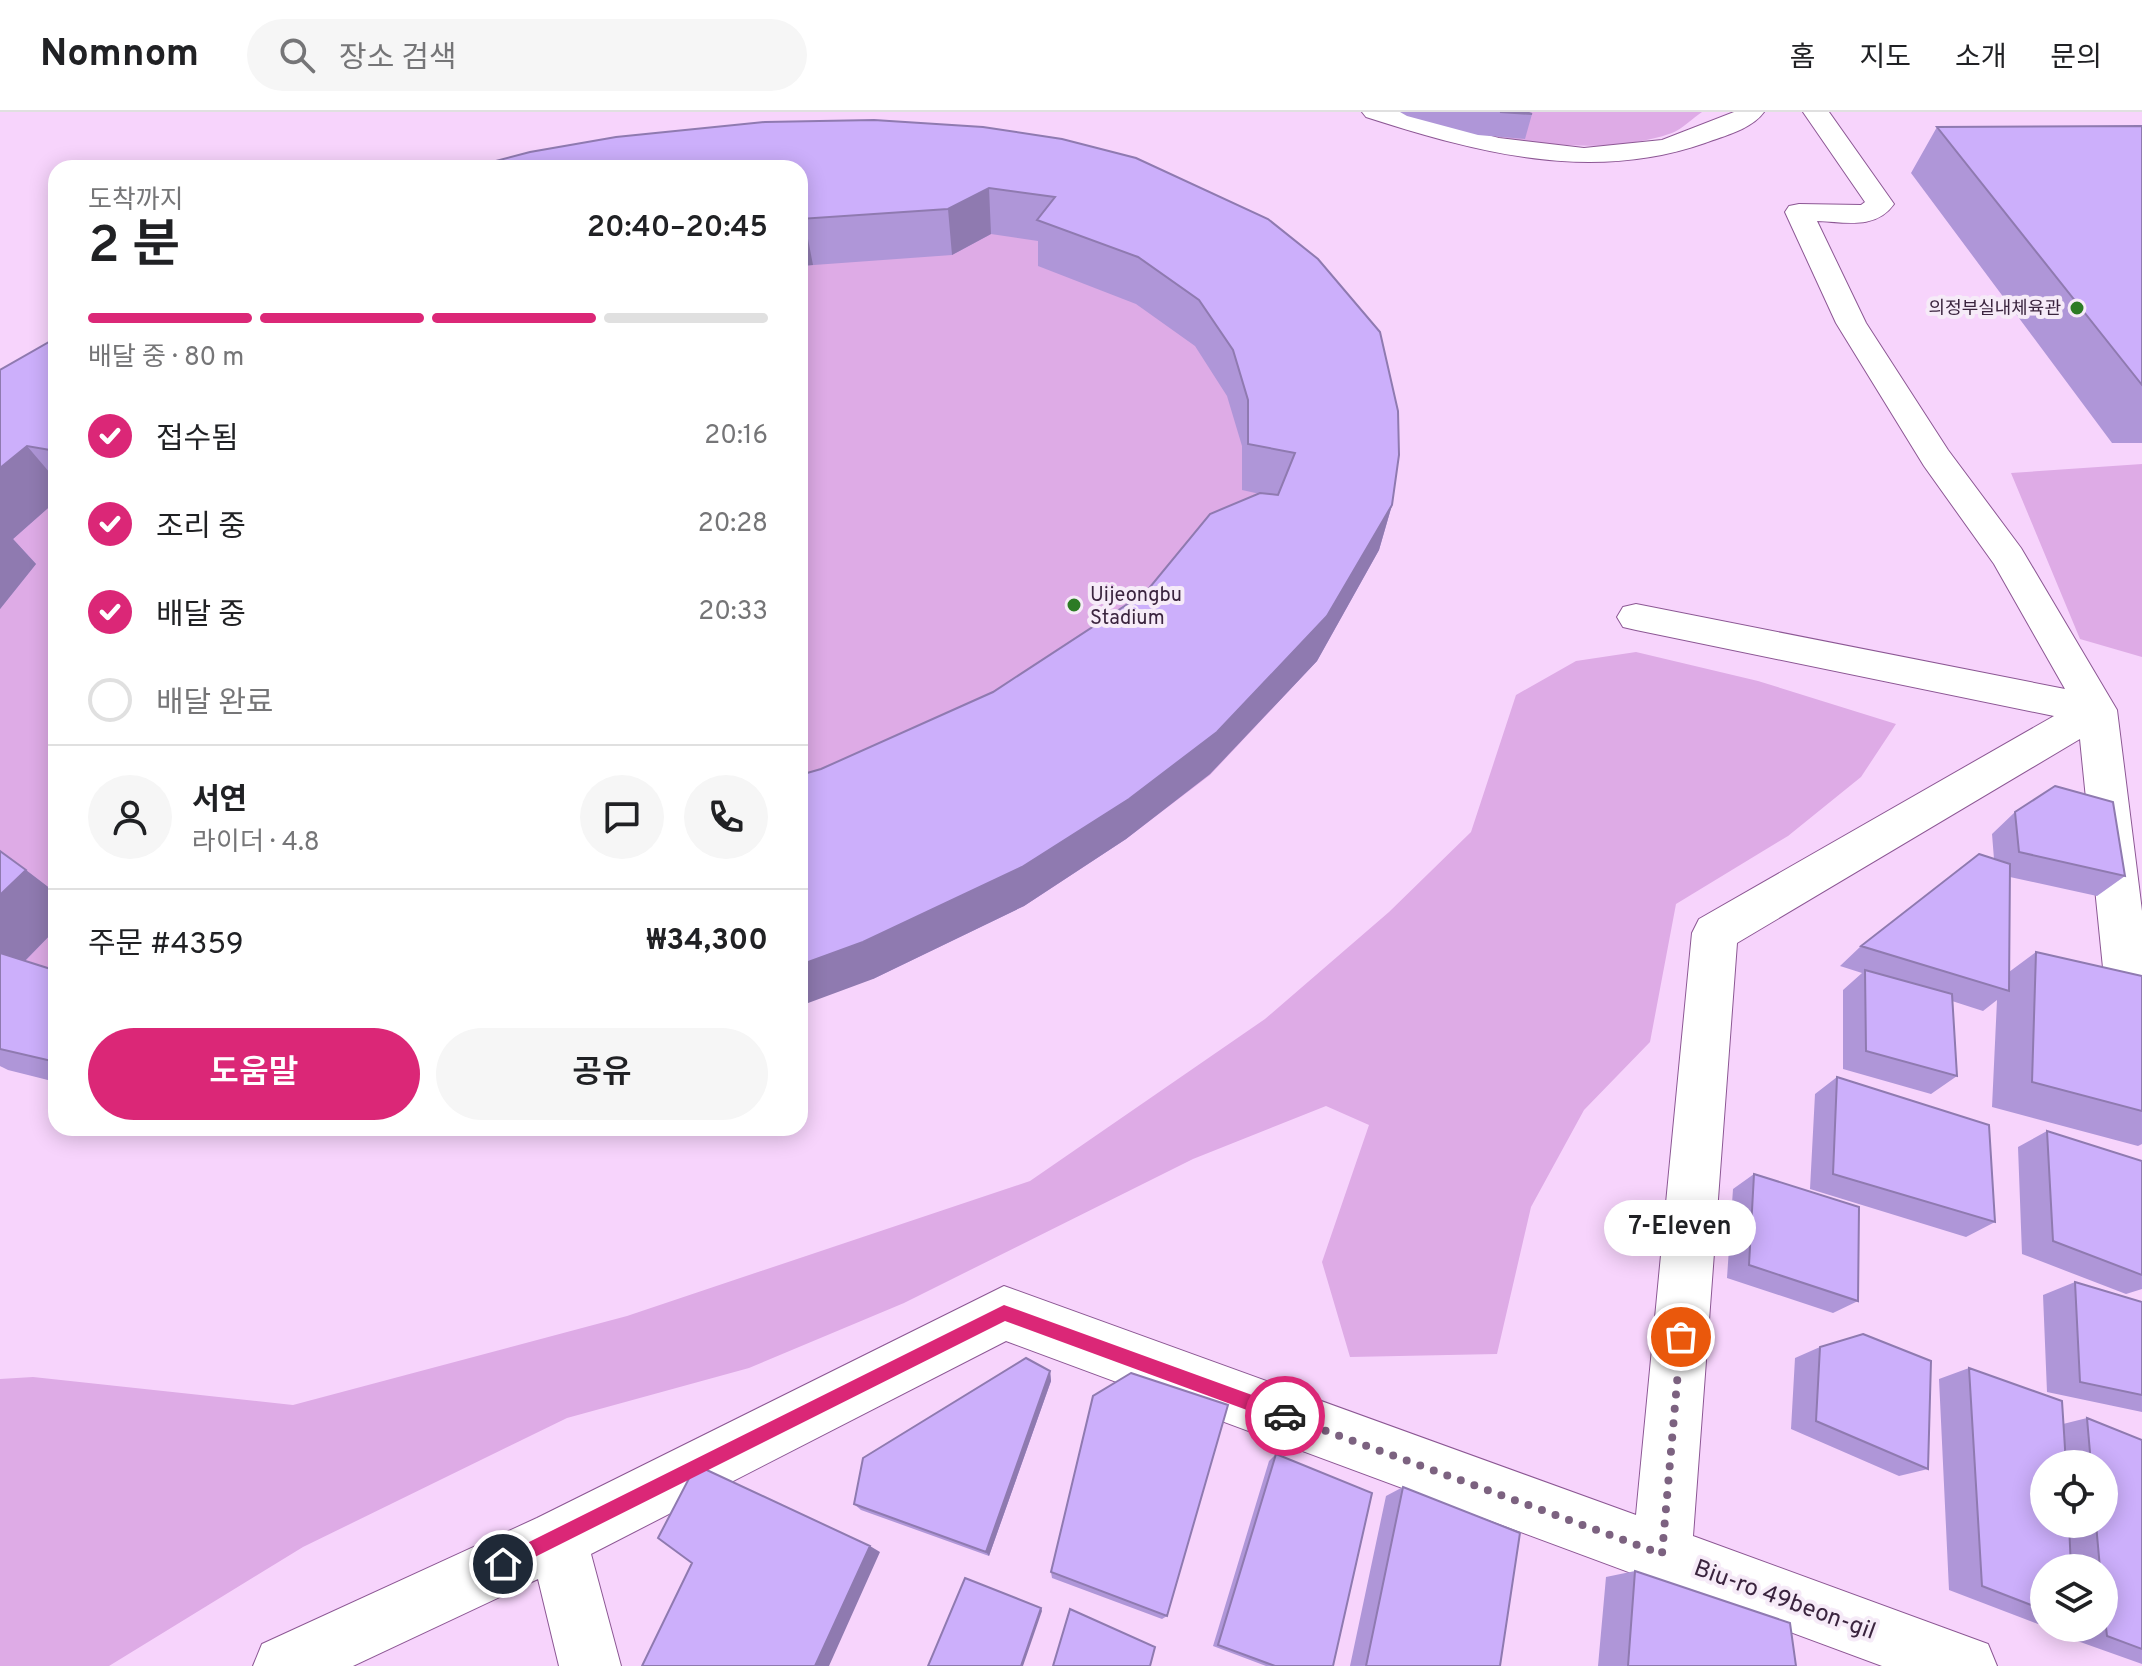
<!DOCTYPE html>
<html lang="ko">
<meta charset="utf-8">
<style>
:root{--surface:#fff;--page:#f6f6f6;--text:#202124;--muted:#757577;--line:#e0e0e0;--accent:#db2777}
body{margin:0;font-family:Overpass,"Noto Sans KR",sans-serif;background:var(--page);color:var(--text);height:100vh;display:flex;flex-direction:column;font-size:30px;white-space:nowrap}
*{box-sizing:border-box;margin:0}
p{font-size:26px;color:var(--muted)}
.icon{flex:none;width:44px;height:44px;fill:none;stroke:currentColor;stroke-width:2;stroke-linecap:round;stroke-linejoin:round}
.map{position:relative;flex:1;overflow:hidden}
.details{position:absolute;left:48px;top:48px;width:760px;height:976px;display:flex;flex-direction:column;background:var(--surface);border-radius:24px;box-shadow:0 4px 20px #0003}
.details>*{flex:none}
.buttons{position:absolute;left:2030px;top:1338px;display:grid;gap:16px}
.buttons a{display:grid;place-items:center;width:88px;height:88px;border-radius:50%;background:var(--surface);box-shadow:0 4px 20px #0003;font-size:40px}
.pin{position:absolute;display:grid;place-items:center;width:68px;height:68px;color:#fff;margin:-34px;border:4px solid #fff;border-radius:50%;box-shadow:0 2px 8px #0007}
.courier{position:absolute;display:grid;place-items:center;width:80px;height:80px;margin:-40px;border:6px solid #db2777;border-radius:50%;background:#fff;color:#222;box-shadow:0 2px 10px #0007}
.bubble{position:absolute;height:56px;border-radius:28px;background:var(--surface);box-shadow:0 4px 20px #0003;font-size:26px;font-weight:600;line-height:56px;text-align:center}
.head em{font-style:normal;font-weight:600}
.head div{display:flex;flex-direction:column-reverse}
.head{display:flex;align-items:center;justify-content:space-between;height:136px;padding:0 40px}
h1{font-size:52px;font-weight:600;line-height:60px}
.bar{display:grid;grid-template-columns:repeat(4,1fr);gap:12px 8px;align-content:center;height:96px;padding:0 40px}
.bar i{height:10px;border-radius:6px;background:var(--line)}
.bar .current{background:var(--accent)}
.bar p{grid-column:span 4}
.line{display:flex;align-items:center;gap:20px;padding:0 40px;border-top:2px solid var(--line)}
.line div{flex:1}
.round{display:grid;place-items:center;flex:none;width:84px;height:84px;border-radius:42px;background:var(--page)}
ol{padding:0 40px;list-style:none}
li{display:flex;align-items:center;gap:24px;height:88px}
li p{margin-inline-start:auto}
li .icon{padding:8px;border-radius:50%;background:var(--accent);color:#fff;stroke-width:4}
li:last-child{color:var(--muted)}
li i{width:44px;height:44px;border:4px solid var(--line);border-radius:50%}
.action{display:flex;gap:16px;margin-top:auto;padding:16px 40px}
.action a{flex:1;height:92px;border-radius:48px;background:var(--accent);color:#fff;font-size:32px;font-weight:600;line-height:92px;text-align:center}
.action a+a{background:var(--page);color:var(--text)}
header{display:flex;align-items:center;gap:48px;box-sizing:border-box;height:112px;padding:0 40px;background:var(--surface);border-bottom:2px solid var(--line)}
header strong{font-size:38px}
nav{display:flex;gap:44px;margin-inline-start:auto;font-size:28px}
.search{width:560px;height:72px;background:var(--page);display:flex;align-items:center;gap:20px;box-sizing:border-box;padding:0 28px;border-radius:44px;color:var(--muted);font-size:30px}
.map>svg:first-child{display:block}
</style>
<header>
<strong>Nomnom</strong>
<div class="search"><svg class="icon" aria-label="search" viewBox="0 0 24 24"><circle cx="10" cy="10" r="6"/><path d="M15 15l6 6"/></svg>장소 검색</div>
<nav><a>홈</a><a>지도</a><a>소개</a><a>문의</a></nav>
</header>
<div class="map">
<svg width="2142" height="1554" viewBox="0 0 2142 1554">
<rect width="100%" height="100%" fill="#f7d4fc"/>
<path fill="#deabe6" d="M 1400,0 L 1702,0 C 1693,6 1682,17 1672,21 C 1590,50 1480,24 1400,0 Z
M 880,54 L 1201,121 L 1317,549 L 1210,663 L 1126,727 L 1024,794 L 800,894 L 800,56 L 770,56 Z
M 56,292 L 56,970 L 0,954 L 0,329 Z
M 2142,352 L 2142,545 L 2080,527 L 2011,361 Z
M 1636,540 L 1758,569 L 1896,612 L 1861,665 L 1788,724 L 1676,792 L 1650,930 L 1584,998 L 1531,1095 L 1497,1242 L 1350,1245 L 1322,1150 L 1369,1013 L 1326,994 L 1193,1047 L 904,1191 L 749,1256 L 567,1306 L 303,1435 L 109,1554 L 0,1554 L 0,1267 L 33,1265 L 293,1293 L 627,1204 L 1030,1069 L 1265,907 L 1389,800 L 1471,720 L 1516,583 L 1576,549 Z"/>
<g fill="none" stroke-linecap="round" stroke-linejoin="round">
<g stroke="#8c5794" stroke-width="2">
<path id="minor" d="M 1362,0 L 1402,0 L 1499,26 L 1584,36 L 1662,28 L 1734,0 L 1764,0 C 1752,17 1724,24 1705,31 C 1591,71 1478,41 1366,5 Z
M 1803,0 L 1829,0 L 1894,92 C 1876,118 1845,110 1817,109 L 1866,211 L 1948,338 L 2021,436 L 2117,598 L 2142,799 L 2142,1018 L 2125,1011 L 2117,995 L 2080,627 L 1737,831 L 1693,1424 L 1988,1532 L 1997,1554 L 1882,1554 L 1006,1229 L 591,1442 L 621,1554 L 559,1554 L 538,1467 L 353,1554 L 253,1554 L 262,1532 L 537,1406 L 1004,1174 L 1636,1403 L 1692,821 L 1699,807 L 2054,604 L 1636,518 L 1623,515 L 1617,505 L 1623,495 L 1636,492 L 2065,577 L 1994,452 L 1924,354 L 1836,211 L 1785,100 L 1789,94 L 1799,92 L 1861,93 L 1865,90 Z"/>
</g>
<use href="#minor" fill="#fff" fill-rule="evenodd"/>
</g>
<path fill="#af96d8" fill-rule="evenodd" d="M 1400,0 L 1526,0 L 1532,2 L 1525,27 L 1478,23 L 1407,4 Z
M 2142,14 L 2142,331 L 2112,331 L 1911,61 L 1937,15 Z
M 1062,27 L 1392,393 L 1379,438 L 1317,549 L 1210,662 L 1126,727 L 1024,794 L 873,867 L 821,657 L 993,580 L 1146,480 L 1260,382 L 1242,378 L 1242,334 L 1227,284 L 1195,234 L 1136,192 L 1038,154 L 1038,129 L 991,122 L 952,143 L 800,154 L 800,56 Z
M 56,226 L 56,389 L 13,427 L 36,452 L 0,497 L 0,258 Z
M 2015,700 L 2125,764 L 2097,784 L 2010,765 L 2009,860 L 2036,840 L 2142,864 L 2142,1032 L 2138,1034 L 1992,995 L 1997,888 L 1983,899 L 1952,889 L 1957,964 L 1931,982 L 1843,957 L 1843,878 L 1862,861 L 1840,854 L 1861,834 L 1994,747 L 1992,722 Z
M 0,739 L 56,781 L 56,817 L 25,849 L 54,858 L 56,856 L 56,970 L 8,958 L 0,954 Z
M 1837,965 L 1995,1110 L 1966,1125 L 1810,1077 L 1815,982 Z
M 2047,1019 L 2142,1049 L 2142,1177 L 2126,1182 L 2022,1142 L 2018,1035 Z
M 1754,1062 L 1858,1189 L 1833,1201 L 1727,1166 L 1733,1077 Z
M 2075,1170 L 2142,1190 L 2142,1300 L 2047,1280 L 2043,1183 Z
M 1820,1235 L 1928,1357 L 1899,1364 L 1791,1317 L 1795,1246 Z
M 1969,1256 L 2063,1312 L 2087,1306 L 2142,1328 L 2142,1552 L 2069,1526 L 2068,1516 L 2104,1516 L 2104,1456 L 2044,1456 L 2044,1512 L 2038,1512 L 1949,1478 L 1939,1267 ZM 2044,1352 L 2104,1352 L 2104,1412 L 2044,1412 Z
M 1050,1259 L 1051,1269 L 989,1444 L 861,1398 L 854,1392 Z
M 1276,1342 L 1333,1554 L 1266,1554 L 1213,1534 L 1269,1349 Z
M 1403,1375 L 1500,1554 L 1350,1554 L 1386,1384 Z
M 1635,1459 L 1796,1554 L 1598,1554 L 1606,1465 Z
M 1051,1460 L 1167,1504 L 1162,1507 L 1052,1466 Z"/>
<path fill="#8f7ab0" d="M 989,76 L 991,122 L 952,143 L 948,97 Z
M 804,106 L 813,153 L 800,154 L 800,107 Z
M 27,334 L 56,368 L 56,389 L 13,427 L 36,452 L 0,497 L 0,356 Z
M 1392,393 L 1379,438 L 1317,549 L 1210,662 L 1126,727 L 1024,794 L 873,867 L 800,894 L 800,853 Z
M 26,758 L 56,781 L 56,817 L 11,863 L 0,856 L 0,783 Z
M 1050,1259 L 1051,1269 L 989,1444 L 986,1440 Z
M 870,1434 L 880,1440 L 829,1554 L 815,1554 Z
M 1041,1496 L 1042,1499 L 1023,1554 L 1021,1554 Z"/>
<path fill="#ccaffb" stroke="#8f7ab0" stroke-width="2" d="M 1500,0 L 1526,0 L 1532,2 Z
M 874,8 L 983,15 L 1062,27 L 1136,46 L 1268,107 L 1318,147 L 1380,220 L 1398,299 L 1399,343 L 1392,393 L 1327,504 L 1217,620 L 1129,687 L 1022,755 L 863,830 L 800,853 L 800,663 L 821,657 L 993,580 L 1146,480 L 1210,402 L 1260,381 L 1278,383 L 1295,341 L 1248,332 L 1248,288 L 1233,238 L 1199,188 L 1138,145 L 1037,108 L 1055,85 L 989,76 L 948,97 L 800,107 L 800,56 L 469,56 L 530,40 L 616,25 L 765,10 Z
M 2142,14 L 2142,273 L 1937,15 Z
M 56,226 L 56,339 L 27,334 L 0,356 L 0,258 Z
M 2055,674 L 2113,690 L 2125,764 L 2019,740 L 2015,700 Z
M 0,739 L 26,758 L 0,783 Z
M 1979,742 L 2010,752 L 2009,879 L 1861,834 Z
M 2036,840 L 2142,864 L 2142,999 L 2032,970 Z
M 0,841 L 54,858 L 56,856 L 56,950 L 0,937 Z
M 1865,858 L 1952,882 L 1957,964 L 1866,939 Z
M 1837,965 L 1989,1013 L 1995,1110 L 1833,1062 Z
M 2047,1019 L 2142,1049 L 2142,1163 L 2053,1129 Z
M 1754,1062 L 1859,1095 L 1858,1189 L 1749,1153 Z
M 2075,1170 L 2142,1190 L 2142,1283 L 2080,1270 Z
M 1863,1222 L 1931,1249 L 1928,1357 L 1816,1309 L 1820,1235 Z
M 1026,1246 L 1050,1259 L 986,1440 L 854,1392 L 863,1346 Z
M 1969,1256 L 2062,1289 L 2066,1352 L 2044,1352 L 2044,1412 L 2069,1412 L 2071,1456 L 2044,1456 L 2044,1498 L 1982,1474 Z
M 1131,1261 L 1228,1293 L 1167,1504 L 1051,1460 L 1093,1284 Z
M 2087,1306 L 2142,1328 L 2142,1537 L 2107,1524 L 2104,1497 L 2104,1456 L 2100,1456 L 2096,1412 L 2104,1412 L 2104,1352 L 2091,1352 Z
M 1276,1342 L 1372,1381 L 1333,1554 L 1275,1554 L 1218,1533 Z
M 696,1353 L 870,1434 L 815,1554 L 642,1554 L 692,1451 L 658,1426 Z
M 1403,1375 L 1520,1421 L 1500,1554 L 1366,1554 Z
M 1635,1459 L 1790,1511 L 1796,1554 L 1628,1554 Z
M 965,1466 L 1041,1496 L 1021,1554 L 928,1554 Z
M 1070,1497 L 1155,1535 L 1150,1554 L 1053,1554 Z"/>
<path fill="#db2777" d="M 1004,1193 L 1285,1295 L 1293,1304 L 1285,1312 L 1005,1209 L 509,1458 L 497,1458 L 497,1446 Z"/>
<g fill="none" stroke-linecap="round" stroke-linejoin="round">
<path stroke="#7c6280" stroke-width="8" stroke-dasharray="0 14.4" d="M 1285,1304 L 1662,1442 L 1681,1225"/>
</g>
<g fill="#2c7b25" stroke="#f6ebf8" stroke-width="3">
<circle cx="2077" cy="196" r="8"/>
<circle cx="1074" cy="493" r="8"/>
</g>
<g text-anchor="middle" stroke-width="8" stroke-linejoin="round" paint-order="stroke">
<g font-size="18" fill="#3a243e" stroke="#f6ebf8" text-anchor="end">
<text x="2061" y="202">의정부실내체육관</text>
</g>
<g font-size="20" fill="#3a243e" stroke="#f6ebf8" text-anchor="start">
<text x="1090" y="489">Uijeongbu<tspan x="1090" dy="23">Stadium</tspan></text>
</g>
<g font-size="24" fill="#3a243e" stroke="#f6ebf8">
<text transform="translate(1785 1487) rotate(20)" y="8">Biu-ro 49beon-gil</text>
</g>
</g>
</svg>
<div class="buttons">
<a><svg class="icon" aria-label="locate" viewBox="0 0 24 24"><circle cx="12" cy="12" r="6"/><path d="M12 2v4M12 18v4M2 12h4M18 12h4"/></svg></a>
<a><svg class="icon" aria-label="layers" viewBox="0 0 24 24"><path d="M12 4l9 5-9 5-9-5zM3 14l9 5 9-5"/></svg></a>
</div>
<div class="pin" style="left:1681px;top:1225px;background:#ea580c"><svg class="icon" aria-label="bag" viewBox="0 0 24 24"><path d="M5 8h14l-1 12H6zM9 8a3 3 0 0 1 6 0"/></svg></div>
<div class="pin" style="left:503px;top:1452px;background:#1f2937"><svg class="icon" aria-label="home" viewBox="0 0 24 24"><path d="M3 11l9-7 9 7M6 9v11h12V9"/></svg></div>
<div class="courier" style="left:1285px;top:1304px"><svg class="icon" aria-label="car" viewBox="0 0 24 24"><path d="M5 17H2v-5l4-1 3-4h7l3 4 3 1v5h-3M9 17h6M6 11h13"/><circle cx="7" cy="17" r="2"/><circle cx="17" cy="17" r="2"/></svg></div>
<div class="bubble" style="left:1604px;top:1088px;width:152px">7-Eleven</div>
<section class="details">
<div class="head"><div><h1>2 분</h1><p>도착까지</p></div><em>20:40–20:45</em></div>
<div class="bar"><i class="current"></i><i class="current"></i><i class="current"></i><i></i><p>배달 중 · 80 m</p></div>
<ol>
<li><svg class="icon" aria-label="check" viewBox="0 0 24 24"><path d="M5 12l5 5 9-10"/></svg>접수됨<p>20:16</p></li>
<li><svg class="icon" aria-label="check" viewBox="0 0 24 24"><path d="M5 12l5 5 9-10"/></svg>조리 중<p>20:28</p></li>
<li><svg class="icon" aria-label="check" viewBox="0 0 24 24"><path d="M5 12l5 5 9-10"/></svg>배달 중<p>20:33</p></li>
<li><i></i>배달 완료</li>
</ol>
<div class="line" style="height:144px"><a class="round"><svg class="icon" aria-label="person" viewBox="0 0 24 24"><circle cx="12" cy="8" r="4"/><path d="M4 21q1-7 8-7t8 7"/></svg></a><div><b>서연</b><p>라이더 · 4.8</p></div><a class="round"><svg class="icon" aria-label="chat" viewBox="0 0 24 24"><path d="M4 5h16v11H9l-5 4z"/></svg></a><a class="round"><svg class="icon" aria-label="phone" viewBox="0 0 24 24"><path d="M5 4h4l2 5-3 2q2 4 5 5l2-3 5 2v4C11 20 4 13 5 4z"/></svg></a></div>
<div class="line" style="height:104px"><div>주문 #4359</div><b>₩34,300</b></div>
<div class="action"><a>도움말</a><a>공유</a></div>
</section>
</div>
